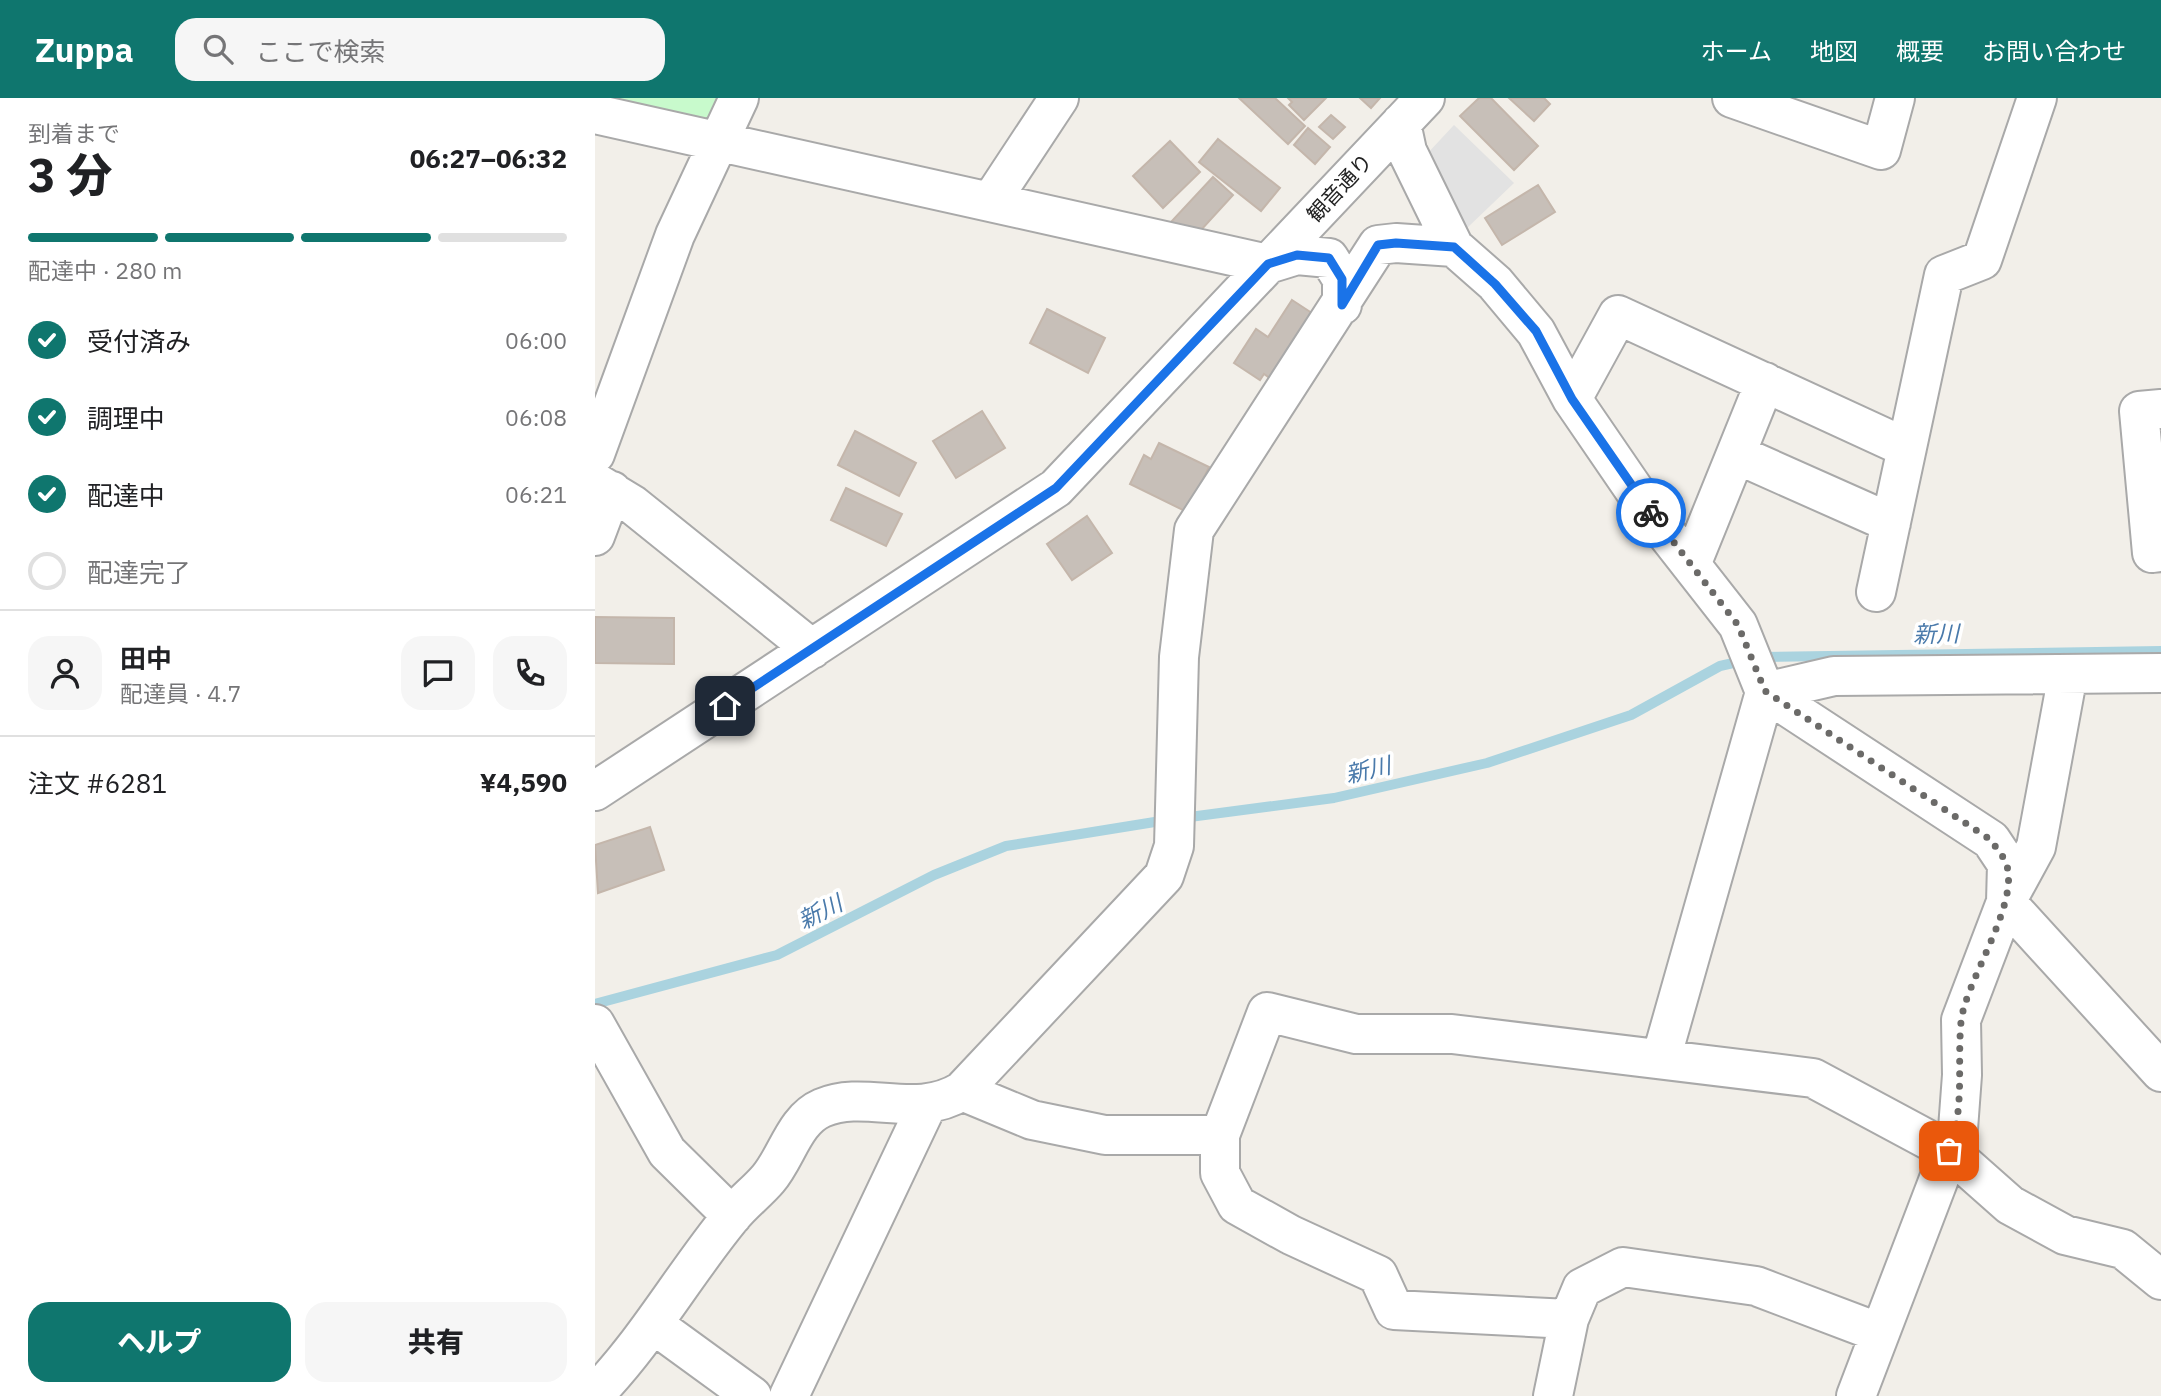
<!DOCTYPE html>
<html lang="ja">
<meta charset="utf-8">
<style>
:root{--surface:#fff;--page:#f6f6f6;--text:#202124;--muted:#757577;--line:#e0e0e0;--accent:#0f766e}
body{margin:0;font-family:"IBM Plex Sans","Noto Sans JP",sans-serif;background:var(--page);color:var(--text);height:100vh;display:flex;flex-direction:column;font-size:26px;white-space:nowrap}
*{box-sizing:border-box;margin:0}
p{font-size:23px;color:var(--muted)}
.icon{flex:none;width:38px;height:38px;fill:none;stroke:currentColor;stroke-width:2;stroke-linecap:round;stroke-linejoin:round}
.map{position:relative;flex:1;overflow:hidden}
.details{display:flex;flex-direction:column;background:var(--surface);width:595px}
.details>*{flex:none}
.pin{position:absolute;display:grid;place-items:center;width:60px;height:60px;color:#fff;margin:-30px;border-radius:14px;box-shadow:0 4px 10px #0006}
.courier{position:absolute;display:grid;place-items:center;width:70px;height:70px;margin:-35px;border:5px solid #1a73e8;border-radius:50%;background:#fff;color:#222;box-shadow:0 2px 9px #0007}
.overview em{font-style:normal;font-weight:800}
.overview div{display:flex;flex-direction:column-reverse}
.overview{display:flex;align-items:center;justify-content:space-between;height:119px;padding:0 28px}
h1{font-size:46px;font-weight:800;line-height:52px}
.bar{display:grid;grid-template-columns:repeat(4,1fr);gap:10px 7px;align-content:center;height:84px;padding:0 28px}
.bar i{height:9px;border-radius:5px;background:var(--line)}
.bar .current{background:var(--accent)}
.bar p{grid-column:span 4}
.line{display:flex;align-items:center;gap:18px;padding:0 28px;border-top:2px solid var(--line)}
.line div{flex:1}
.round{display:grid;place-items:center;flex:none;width:74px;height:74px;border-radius:21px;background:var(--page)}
ol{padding:0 28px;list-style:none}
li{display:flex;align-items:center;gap:21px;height:77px}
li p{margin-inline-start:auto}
li .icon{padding:7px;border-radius:50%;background:var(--accent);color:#fff;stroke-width:4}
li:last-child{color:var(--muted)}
li i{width:38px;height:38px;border:4px solid var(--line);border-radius:50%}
.action{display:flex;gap:14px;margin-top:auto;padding:14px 28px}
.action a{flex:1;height:80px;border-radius:21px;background:var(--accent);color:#fff;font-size:28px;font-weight:800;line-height:80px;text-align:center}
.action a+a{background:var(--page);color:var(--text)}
header{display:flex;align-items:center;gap:42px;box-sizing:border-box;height:98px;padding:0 35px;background:var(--accent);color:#fff}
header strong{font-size:33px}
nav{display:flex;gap:38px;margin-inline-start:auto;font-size:24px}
.search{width:490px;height:63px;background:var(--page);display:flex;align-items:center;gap:18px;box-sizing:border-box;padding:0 24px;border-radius:21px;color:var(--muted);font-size:26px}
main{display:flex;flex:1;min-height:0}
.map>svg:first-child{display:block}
</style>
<header>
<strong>Zuppa</strong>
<div class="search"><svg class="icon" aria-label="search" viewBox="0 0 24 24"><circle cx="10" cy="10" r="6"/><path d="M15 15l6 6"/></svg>ここで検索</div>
<nav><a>ホーム</a><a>地図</a><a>概要</a><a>お問い合わせ</a></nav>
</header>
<main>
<section class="details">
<div class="overview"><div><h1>3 分</h1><p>到着まで</p></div><em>06:27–06:32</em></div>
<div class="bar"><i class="current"></i><i class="current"></i><i class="current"></i><i></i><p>配達中 · 280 m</p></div>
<ol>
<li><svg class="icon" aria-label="check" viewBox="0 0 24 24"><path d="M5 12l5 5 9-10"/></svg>受付済み<p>06:00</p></li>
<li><svg class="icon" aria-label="check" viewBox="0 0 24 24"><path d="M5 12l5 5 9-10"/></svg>調理中<p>06:08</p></li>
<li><svg class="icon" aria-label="check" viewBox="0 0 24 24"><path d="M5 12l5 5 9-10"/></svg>配達中<p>06:21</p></li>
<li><i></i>配達完了</li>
</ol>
<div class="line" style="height:126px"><a class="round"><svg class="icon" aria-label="person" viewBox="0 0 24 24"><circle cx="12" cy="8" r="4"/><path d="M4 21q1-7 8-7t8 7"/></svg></a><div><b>田中</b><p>配達員 · 4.7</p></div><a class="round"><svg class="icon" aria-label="chat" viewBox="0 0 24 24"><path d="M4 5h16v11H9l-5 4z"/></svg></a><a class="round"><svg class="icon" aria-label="phone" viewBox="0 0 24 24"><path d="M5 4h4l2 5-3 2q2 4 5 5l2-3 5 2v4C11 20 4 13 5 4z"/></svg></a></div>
<div class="line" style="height:91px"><div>注文 #6281</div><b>¥4,590</b></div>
<div class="action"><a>ヘルプ</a><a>共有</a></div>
</section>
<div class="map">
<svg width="1566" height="1298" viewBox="0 0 1566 1298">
<rect width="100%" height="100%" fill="#f2efe9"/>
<path fill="#c8facc" d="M 0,0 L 131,0 L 122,20 L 106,28 Z"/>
<path fill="#e2e2e2" d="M 859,27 L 919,85 L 872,130 L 832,56 Z"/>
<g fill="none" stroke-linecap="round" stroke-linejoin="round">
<path stroke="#aad3df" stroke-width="10" d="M 1166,559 L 1566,553
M 587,720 L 739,700 L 892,665 L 1036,617 L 1125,568 L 1147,563
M 0,906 L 182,857 L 339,777 L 411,748 L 572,722"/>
</g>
<path fill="#c7bfb8" stroke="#c4b6ab" stroke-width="2" d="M 644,0 L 680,0 L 710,28 L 693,46 Z
M 693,0 L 731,0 L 709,22 L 694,7 L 697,4 Z
M 765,0 L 785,0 L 776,10 Z
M 884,0 L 896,0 L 943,48 L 919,72 L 865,18 Z
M 914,0 L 949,0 L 955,6 L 939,23 Z
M 736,17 L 750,29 L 738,41 L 724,29 Z
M 713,30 L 735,49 L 720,66 L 699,47 Z
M 623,41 L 685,90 L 666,113 L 604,64 Z
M 575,43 L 605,74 L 568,110 L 538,78 Z
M 618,79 L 638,97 L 607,131 L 575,125 Z
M 943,87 L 960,114 L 907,147 L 890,120 Z
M 697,202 L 726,221 L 683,286 L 669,276 L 665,282 L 639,265 L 661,231 L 673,239 Z
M 452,211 L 510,240 L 493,275 L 435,245 Z
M 387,313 L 410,350 L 361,380 L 338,343 Z
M 260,333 L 321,365 L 304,398 L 243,367 Z
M 564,345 L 614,369 L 592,414 L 535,386 L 549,357 L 556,361 Z
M 251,390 L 307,416 L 291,448 L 236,422 Z
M 492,418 L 517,455 L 477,482 L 452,446 Z
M 0,519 L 79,520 L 79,566 L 0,565 Z
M 55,729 L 69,772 L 3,795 L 0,747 Z"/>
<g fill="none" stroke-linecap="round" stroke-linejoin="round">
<g stroke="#a9a9a9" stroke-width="42">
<path id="minor" d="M 1137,0 L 1286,52 L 1300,0
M 0,16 L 673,166 L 702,157 L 734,160 L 747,181 L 747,207
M 806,25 L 812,53 L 859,149 L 900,185 L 941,234 L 977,301 L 1053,412 L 1143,527 L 1170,594 L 1396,742 L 1412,766 L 1411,804 L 1566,974
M 396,103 L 464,0
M 977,301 L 1023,217 L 1312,350
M 1566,311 L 1544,313 L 1557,455 L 1566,454
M 0,356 L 80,137 L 144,0
M 1141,356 L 1296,425
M 0,384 L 38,407 L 217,551
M 0,438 L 17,393
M 1096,467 L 1170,284
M 1281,494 L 1349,177 L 1387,162 L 1442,0
M 0,693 L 461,390 L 830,0
M 0,926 L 72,1054 L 137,1118
M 1066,961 L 1170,594 L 1239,578 L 1566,575
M 367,993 L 437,1022 L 510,1037 L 625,1037
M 974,1221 L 799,1212 L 783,1177 L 696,1137 L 642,1107 L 625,1075 L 625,1037 L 672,914 L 761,936 L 857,936 L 1218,980 L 1354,1053 L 1415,1107 L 1470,1137 L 1528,1151 L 1566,1182
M 58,1226 L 157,1298
M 0,1296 C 52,1243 89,1176 136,1119 C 147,1105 162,1094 173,1081 C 192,1059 199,1022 227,1010 C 271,991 320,1022 367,993 L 569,778 L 579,748 L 584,559 L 599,432 L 783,147 L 801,145 L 859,149
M 194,1298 L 332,1007
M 958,1298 L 974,1221 L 987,1190 L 1028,1169 L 1161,1188 L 1285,1235
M 1261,1298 L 1363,1031 L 1367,977 L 1366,922 L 1411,804 L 1441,749 L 1473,576"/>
</g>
<use href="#minor" stroke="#fff" stroke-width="38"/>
</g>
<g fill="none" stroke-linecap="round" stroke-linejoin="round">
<path stroke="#6b6a68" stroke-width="7" stroke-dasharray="0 12.6" d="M 1056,415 L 1143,527 L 1170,593 L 1396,742 C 1400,749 1408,757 1411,765 C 1426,805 1370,883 1366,924 C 1362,968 1370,1010 1354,1053"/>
<path stroke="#1a73e8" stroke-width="9" d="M 130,608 L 461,390 L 673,166 L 702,157 L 734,160 L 747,181 L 747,207 L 783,147 L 801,145 L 859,149 L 900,186 L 941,233 L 977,301 L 1056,415"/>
</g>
<g text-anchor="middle" stroke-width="7" stroke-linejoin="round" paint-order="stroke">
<g font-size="21" fill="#222" stroke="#fff">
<text transform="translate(745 90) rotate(-47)" y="7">観音通り</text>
</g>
<g font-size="23" font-style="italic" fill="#4a7aab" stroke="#fff">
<text transform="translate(1341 536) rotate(-1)" y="8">新川</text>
<text transform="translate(773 672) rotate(-13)" y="8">新川</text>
<text transform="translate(225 814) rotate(-27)" y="8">新川</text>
</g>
</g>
</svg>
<div class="pin" style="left:1354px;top:1053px;background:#ea580c"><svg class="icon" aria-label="bag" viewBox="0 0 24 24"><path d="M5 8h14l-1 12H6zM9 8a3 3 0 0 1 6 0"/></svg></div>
<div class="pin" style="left:130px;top:608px;background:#1f2937"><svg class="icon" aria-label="home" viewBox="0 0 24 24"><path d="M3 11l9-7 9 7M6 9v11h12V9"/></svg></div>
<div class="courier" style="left:1056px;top:415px"><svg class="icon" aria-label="bike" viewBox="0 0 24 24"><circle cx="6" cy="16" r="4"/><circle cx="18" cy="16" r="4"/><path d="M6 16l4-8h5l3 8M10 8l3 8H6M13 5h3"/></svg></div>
</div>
</main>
